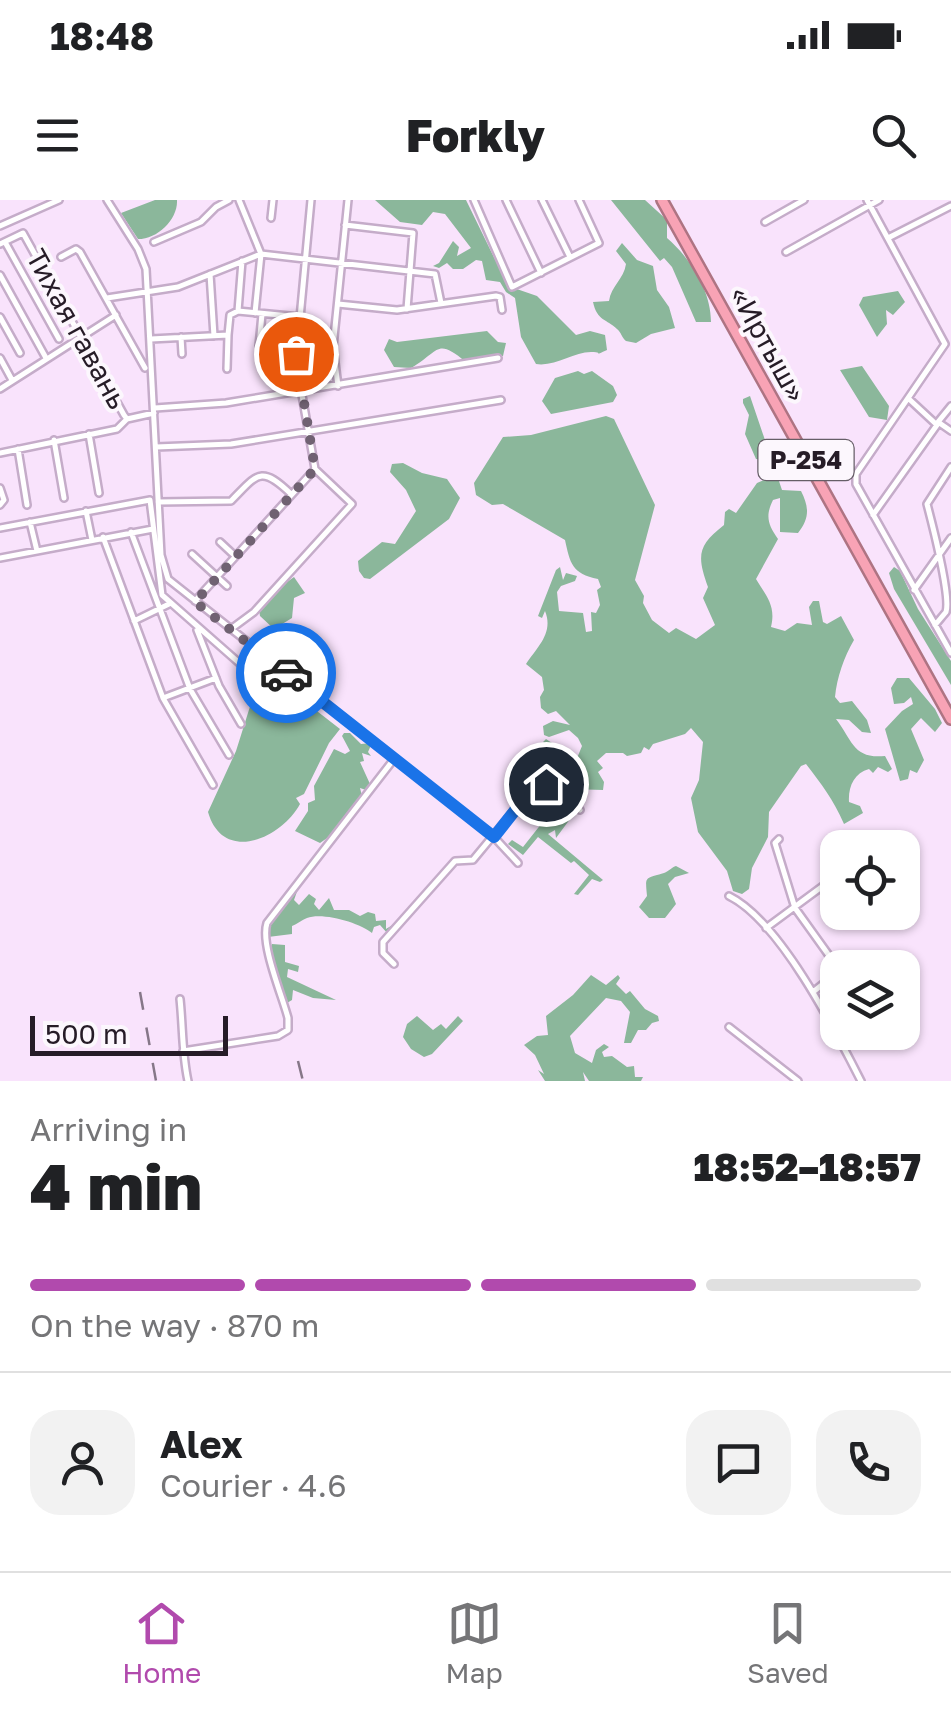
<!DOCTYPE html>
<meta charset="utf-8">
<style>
:root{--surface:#fff;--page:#f2f2f2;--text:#202124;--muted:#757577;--line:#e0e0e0;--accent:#b14aad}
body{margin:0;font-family:"Golos Text",sans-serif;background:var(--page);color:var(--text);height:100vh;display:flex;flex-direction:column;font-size:38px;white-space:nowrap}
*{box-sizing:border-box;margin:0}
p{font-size:32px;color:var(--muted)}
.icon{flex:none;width:55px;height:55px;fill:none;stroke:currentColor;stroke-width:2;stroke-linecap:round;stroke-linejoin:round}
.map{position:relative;height:881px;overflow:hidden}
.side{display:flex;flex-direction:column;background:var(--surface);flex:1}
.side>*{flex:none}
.tools{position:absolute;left:820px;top:630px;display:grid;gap:20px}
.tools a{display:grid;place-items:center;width:100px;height:100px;border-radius:20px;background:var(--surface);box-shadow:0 2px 8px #0004;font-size:50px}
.scale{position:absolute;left:30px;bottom:25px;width:198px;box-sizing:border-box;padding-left:10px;border:5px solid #261c27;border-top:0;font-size:28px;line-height:35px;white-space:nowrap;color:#261c27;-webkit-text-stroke:8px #fcf7fd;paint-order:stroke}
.pin{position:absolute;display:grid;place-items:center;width:85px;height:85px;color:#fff;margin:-42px;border:5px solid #fff;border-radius:50%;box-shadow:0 2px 10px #0007}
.courier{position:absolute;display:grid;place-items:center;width:100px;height:100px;margin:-50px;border:8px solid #1a73e8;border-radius:50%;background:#fff;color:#222;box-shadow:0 2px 12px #0007}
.summary em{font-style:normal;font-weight:800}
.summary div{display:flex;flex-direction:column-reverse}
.summary{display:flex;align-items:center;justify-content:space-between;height:170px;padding:0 30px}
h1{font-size:65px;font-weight:800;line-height:75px}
.bar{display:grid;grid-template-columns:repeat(4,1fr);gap:15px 10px;align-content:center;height:120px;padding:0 30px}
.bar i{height:12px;border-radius:8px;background:var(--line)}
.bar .active{background:var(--accent)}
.bar p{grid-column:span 4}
.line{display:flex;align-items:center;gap:25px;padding:0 30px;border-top:2px solid var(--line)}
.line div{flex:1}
.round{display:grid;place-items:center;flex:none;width:105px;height:105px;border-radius:30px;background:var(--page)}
.status{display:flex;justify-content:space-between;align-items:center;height:70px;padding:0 50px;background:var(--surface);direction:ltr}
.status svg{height:28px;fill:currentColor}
header{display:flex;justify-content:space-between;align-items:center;height:130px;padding:0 30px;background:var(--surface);font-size:45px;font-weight:800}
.tab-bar{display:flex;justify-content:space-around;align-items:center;height:140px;border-top:2px solid var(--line);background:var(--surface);font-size:28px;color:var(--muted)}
.tab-bar a{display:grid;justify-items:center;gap:5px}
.tab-bar .active{color:var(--accent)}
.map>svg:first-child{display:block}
</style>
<div class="status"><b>18:48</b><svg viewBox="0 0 49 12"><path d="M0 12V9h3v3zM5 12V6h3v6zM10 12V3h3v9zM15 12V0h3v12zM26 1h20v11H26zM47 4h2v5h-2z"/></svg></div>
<header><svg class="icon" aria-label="menu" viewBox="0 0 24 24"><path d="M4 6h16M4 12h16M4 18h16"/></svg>Forkly<svg class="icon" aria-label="search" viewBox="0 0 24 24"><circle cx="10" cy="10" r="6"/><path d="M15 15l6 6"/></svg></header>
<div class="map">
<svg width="951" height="881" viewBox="0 0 951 881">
<rect width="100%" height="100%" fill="#f9e3fc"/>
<path fill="#8bb79b" d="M 155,0 L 177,0 C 178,19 158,39 138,39 L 121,13 Z
M 375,0 L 466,0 L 508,86 L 537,96 L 576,135 L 590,131 L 605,135 L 607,150 C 591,157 606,152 591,152 C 573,152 555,167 536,164 L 521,137 L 515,98 L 506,92 L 500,82 L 486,80 L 482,61 L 476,60 L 463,69 L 453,69 L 447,63 L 439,68 L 433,66 L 439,63 L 453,41 L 459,47 L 457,56 L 471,48 L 445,14 L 433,12 L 422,25 L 400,22 Z
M 611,0 L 645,0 L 667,20 L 667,38 C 690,58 711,90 711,122 L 696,122 L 672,67 L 664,58 L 660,61 Z
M 622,43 L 637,60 L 653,66 L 657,90 L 669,107 L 675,128 L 651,134 L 636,143 L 626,141 C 622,138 621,132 617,129 C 607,119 597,121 593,102 L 609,101 C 611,86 624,79 626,64 L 616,51 Z
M 898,91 L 905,102 L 893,115 L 886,110 L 887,124 L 877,137 L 859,105 L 863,97 Z
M 487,131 L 498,142 L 506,143 L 503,156 L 466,162 C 436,137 440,151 411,168 L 394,167 L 384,150 L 389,139 L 397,142 Z
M 862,166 L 889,206 L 887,220 L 869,217 L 840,170 Z
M 578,171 L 584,174 L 592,171 L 613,186 L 617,195 L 613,202 L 551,214 L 542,201 L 555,178 Z
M 750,196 L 782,290 L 801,291 C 809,307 810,318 798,333 L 780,332 L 780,298 L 773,300 C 765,316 768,325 778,339 L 756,379 C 767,397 776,406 771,427 L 785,431 L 797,423 L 812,425 L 809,407 L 813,401 L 819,401 L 823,422 L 827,424 L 841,416 L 854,440 C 844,457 837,477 835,497 L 840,503 L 852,501 L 867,520 L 871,533 L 862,532 L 849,520 L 836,519 C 853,541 853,559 885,556 L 892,569 L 888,572 L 878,567 L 873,573 L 869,569 C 854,573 848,587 849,602 L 860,606 L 863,613 L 844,624 C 833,599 822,585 806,564 L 801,566 L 769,612 L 768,637 L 752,668 L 749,689 L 742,694 L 733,691 L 727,671 L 698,632 L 691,598 L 699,580 L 703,542 L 691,528 L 685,534 L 653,544 L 649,550 L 644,547 L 641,553 L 627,556 L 623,553 L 606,553 L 597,561 L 603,568 L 598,572 L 604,582 L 603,590 L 569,589 L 562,571 L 557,571 L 557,564 L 545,556 L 548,546 L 543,542 L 546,539 L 552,543 L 551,555 L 560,558 L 566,570 L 573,568 L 582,546 L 578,538 L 569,530 L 549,537 L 544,535 L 543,526 L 553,521 L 570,525 L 556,511 L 548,514 L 541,508 L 540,497 L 544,490 L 542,477 L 526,464 C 537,447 554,433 545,411 L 542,418 L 538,416 L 556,370 L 560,367 L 563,380 L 566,373 L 577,376 L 575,381 L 561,386 L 557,392 L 559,411 L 583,413 L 586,432 L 592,431 L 591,412 L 596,413 L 600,405 L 597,390 L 601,387 L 598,379 C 572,374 570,363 565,340 L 503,304 L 492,305 L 476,295 L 474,283 L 503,237 L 531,235 L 606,216 L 614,219 L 655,305 L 635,380 L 644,396 L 643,403 L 652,420 L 669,433 L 676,428 L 696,439 L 715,425 L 703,398 L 708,387 C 697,356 697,346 724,325 L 725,312 L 729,309 L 736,313 L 757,283 L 764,280 L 762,260 L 756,259 L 745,234 L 749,215 L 743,203 L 743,199 Z
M 403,263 L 422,273 L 447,279 L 460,298 L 449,319 L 370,379 L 364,378 L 359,371 L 358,361 L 382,342 L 395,344 L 416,311 L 406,290 L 390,272 L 392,264 Z
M 894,367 L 900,371 L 918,409 L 951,461 L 951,485 L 894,389 L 889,373 Z
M 294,377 L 305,393 L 294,398 L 292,418 L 274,429 L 260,416 L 259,410 L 276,390 Z
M 267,461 L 290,480 L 304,501 L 340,529 L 329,543 L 304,594 L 296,598 L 300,604 C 281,639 223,664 208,612 L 236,551 L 264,462 Z
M 897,478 L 909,478 L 935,509 L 942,523 L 935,532 L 921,518 L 911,529 L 924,560 L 917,573 L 910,570 L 908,579 L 900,581 L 885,529 L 902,511 L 913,504 L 911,497 L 904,503 L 894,504 L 891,488 Z
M 344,533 L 350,533 L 361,544 L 372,543 L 368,552 L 371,556 L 362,553 L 364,561 L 360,562 L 370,584 L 366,590 L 360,588 L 362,596 L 330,636 L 320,643 L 295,631 L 308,611 L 308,603 L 315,600 L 314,586 L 334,549 L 345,554 L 350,551 L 342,536 Z
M 539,591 L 560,605 L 570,604 L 576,611 L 556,638 L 555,630 L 548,634 L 603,680 L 600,682 L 592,679 L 578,695 L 574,694 L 589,675 L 574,661 L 571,663 L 538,637 L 523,655 L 508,644 L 512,640 L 523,647 L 553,609 L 535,595 Z
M 676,666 L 689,673 L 675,677 L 668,684 L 676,704 L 665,718 L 649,718 L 639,707 L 647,696 C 645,675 645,679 664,673 C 669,671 672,667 676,666 Z
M 300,683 L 294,700 L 299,705 L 309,694 L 316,699 L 314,704 L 319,710 L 329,698 L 334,710 L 349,710 L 360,716 L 368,712 L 375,714 L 376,721 L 386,720 L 386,729 L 399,721 L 388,734 L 380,725 L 374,727 L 372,733 C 360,723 323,712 307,718 C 302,720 297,724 292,726 L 292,734 L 268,737 L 272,720 Z
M 272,744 L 285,745 L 285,762 L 299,766 L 298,772 L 288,769 L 287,777 L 336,800 L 313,798 L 293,790 L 292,800 L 287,803 L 270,750 Z
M 591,775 L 606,785 L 618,775 L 620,778 L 616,784 L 626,794 L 630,791 L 645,809 L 658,816 L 659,821 L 652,823 L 646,830 L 638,830 L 631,843 L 624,843 L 630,812 L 621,801 L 606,798 L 570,836 L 575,853 L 592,863 L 596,850 L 604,844 L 609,847 L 602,852 L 604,857 L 612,856 L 627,867 L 634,866 L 635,877 L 643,877 L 641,881 L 589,881 L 583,872 L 585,881 L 545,881 L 538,870 L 544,874 L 535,855 L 524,845 L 537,836 L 548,835 L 546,816 L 573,795 Z
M 417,816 L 433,830 L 441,824 L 446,829 L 458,816 L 463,821 L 432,854 L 424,857 L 411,849 L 403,837 L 407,824 Z"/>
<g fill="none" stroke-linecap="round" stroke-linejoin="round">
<g stroke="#c5acc9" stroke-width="10">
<path id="minor" d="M 107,0 L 138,49 L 146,69 L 161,355 L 168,379 L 494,637 L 518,663
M 239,0 L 261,54 L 255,113
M 474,0 L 512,87 L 599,43 L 579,0
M 506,0 L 541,73
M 542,0 L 570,57
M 867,0 L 945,144 L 856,274 L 856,284 L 951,453
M 271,18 L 273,0
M 765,22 L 804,0
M 345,25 L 413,33 L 407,109
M 0,26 L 59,0
M 888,38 L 951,6
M 5,42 L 59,139
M 154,42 L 201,22 L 216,7 L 229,0
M 0,44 L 23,33 L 124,215 L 127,219 L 154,213
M 786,52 L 879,0
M 61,57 L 76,49 L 80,52 L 145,168
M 210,74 L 214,136
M 0,75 L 46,158
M 107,98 L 178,87 L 261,54 L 435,74 L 441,103
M 338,104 L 397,110 L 496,96 L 500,97 L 502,110
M 238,111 L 242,61
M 0,117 L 20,153
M 181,137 L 182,154
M 151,139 L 228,135 L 230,115 L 238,111 L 300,117
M 259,146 L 262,114
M 0,158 L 12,180
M 227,169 L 228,135
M 338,186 L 333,147 L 348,0
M 0,189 L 116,115
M 951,206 L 938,222 L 951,231
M 155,208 L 226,203 L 498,158
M 89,234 L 99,293
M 54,240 L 64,298
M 156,247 L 231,244 L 501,200
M 18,249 L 27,305
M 0,253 L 117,229 L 127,219
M 0,288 L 4,300 L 0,305
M 158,302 L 231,301 C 257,275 260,264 291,294
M 86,311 L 92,340
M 873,315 L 937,225 L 909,199
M 30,322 L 37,351
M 0,328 L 150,300 L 162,395 L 254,476
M 131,332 L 190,489 L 229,555
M 103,337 L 163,498 L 213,585
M 220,342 L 235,356
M 192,354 L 227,386
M 0,358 L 153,329
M 914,390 L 951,338
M 195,401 L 315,269 L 296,161 L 311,0
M 134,421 L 169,404
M 935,425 C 936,424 945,413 946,412 C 951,397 932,323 927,304 L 951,267
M 231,429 L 254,412 L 352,304 L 315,269
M 197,430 L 219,486 L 241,524
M 163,498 L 216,478
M 779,639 L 775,643 L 795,708 L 838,768
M 729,696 C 780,721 835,830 861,881
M 766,728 L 831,680
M 394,764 L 383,753 L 383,742 L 455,661 L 473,660 L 535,585 L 546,584 L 580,610
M 813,792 L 838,772
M 180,799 C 183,827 182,854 188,881
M 729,827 L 798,881
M 183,851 L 278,836 L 288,830 L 288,818 C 282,795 260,744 267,723 L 394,559"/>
</g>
<g stroke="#ae7483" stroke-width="14">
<path id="highway" d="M 662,0 L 951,519"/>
</g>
<use href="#minor" stroke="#fff" stroke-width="5"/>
<use href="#highway" stroke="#f8a3b5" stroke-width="9"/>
<path stroke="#867788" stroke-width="2.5" stroke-dasharray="18 18" stroke-linecap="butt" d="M 140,792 L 156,881
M 298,861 L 303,881"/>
</g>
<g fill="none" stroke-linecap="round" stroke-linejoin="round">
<path stroke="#706272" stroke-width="10" stroke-dasharray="0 18" d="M 286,473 L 195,402 L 315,269 L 296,154"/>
<path stroke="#1a73e8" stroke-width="12" d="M 286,473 L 494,637 L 535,585 L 546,584"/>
</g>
<g text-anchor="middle" stroke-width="8" stroke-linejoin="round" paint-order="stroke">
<rect fill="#fcf7fd" stroke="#665e67" stroke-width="2.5" x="758.5" y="240" width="95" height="40" rx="8"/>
<g font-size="25" font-weight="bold" fill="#261c27">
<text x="806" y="269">Р-254</text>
</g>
<g font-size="28" fill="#261c27" stroke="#fcf7fd">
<text transform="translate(77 129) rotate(61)" y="10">Тихая гавань</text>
<text transform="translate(768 144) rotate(61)" y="10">«Иртыш»</text>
</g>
</g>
</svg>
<div class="tools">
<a><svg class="icon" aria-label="locate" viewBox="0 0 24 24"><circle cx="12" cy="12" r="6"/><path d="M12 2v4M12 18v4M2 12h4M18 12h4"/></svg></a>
<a><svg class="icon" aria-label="layers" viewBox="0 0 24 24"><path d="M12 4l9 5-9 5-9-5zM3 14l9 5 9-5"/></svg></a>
</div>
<div class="scale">500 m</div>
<div class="pin" style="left:296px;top:154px;background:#ea580c"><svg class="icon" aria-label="bag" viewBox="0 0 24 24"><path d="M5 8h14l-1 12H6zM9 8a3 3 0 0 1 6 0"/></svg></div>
<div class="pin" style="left:546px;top:584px;background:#1f2937"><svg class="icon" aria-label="home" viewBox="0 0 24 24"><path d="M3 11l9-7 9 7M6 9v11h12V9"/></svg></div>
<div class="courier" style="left:286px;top:473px"><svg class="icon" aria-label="car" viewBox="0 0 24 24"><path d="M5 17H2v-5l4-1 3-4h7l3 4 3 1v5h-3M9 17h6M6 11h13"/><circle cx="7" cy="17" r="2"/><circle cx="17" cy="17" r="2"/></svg></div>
</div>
<section class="side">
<div class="summary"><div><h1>4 min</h1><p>Arriving in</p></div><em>18:52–18:57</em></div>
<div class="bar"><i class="active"></i><i class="active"></i><i class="active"></i><i></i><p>On the way · 870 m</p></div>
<div class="line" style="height:180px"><a class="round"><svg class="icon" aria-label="person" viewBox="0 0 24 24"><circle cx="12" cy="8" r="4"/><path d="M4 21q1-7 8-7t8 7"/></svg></a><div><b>Alex</b><p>Courier · 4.6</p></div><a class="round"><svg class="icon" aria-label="chat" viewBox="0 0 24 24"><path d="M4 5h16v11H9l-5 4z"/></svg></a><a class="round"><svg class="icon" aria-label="phone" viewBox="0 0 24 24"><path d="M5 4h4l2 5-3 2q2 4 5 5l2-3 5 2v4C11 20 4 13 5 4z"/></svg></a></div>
</section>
<nav class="tab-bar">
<a class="active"><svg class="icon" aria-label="home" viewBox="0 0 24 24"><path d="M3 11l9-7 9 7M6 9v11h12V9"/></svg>Home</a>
<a><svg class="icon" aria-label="map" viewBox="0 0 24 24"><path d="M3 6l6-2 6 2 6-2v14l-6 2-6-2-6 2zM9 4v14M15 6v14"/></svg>Map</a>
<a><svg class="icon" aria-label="saved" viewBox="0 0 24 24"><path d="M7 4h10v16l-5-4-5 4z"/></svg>Saved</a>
</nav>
